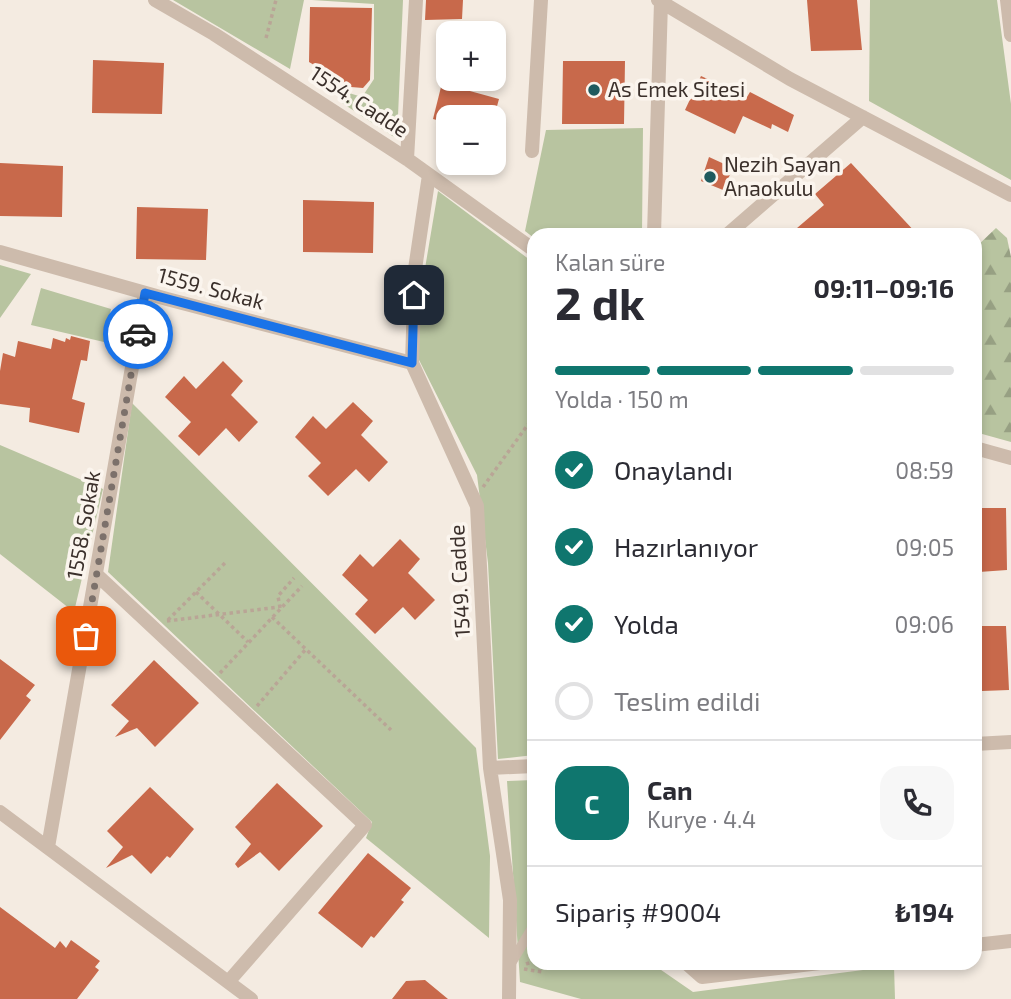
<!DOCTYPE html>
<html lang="tr">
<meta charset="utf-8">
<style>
:root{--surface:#fff;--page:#f7f7f7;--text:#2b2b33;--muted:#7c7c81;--line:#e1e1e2;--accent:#0f766e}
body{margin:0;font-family:"Exo 2",sans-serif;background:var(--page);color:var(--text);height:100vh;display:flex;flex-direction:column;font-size:26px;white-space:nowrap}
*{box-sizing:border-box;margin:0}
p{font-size:23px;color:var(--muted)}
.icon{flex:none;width:38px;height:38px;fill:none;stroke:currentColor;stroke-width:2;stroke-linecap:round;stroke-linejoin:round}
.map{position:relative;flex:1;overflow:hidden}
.drawer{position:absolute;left:527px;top:228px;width:455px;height:742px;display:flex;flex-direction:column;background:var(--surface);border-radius:21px;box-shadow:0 4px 10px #0003}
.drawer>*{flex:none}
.tools{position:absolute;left:436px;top:21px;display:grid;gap:14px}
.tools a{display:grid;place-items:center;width:70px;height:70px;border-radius:14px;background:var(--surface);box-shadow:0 4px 10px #0003;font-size:35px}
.pin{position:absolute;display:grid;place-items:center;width:60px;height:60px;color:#fff;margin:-30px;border-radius:14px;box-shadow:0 4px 10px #0006}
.courier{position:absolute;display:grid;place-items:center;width:70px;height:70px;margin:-35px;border:5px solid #1a73e8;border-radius:50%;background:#fff;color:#222;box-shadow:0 2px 9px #0007}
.overview em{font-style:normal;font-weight:700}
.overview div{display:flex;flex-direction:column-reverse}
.overview{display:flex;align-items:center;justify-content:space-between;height:119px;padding:0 28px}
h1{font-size:46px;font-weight:700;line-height:52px}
.bar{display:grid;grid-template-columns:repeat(4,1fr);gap:10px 7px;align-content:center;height:84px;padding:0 28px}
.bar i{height:9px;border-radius:5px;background:var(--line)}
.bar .selected{background:var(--accent)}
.bar p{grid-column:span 4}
.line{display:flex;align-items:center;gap:18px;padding:0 28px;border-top:2px solid var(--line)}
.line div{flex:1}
.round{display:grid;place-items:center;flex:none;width:74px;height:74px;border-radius:21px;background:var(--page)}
ol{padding:0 28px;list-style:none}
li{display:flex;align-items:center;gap:21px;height:77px}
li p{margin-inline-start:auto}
li .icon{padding:7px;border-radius:50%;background:var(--accent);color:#fff;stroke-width:4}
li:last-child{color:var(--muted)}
li i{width:38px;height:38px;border:4px solid var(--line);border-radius:50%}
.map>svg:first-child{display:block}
</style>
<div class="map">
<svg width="1011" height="999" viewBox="0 0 1011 999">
<defs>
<pattern id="forest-firs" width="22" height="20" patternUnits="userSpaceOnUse" patternTransform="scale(1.75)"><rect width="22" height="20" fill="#b8c4a0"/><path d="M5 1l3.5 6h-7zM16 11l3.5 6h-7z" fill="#97a083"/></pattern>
</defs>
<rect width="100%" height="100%" fill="#f4ebe1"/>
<path fill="url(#forest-firs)" d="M 996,228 L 1007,238 L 1011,257 L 1011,442 L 975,432 L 975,248 Z"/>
<path fill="#b8c4a0" d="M 173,0 L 304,0 L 290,69 Z
M 312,0 L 403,0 L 397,139 L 342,103 L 349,93 L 362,97 L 374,79 L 374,4 Z
M 870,0 L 997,0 L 1011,104 L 1011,180 L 869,101 Z
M 643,128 L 642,234 L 534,234 L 534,238 L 525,231 L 546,130 Z
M 438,191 L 534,263 L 534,755 L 498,759 L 488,563 L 477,475 L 412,346 Z
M 0,265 L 31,274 L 0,318 Z
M 41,288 L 111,309 L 104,342 L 31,325 Z
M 132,403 L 476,748 L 490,856 L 489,938 L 366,838 L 372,822 L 108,572 Z
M 0,445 L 103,489 L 74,612 L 0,554 Z
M 534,780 L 534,962 L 651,963 L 693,992 L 894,966 L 895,999 L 581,999 L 520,982 L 507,781 Z"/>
<path fill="#c8694b" d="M 426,0 L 463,0 L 462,19 L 425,20 Z
M 807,0 L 857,0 L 862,50 L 811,51 Z
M 310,7 L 372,8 L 370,80 L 363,88 L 351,87 L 309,62 Z
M 93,60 L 164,63 L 162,114 L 92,113 Z
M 563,61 L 625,61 L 624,124 L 562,124 Z
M 701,76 L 747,97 L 750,92 L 794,115 L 788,132 L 772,124 L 771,129 L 743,116 L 735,134 L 685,110 Z
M 443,79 L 448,80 L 448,85 L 499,99 L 494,117 L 448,117 L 448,123 L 433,119 Z
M 709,157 L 733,168 L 723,190 L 701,181 Z
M 0,163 L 63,166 L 62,217 L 0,216 Z
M 851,163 L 917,234 L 790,234 L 824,205 L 815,194 Z
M 303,200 L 374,202 L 373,253 L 303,252 Z
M 137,207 L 208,209 L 206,260 L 136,259 Z
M 71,336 L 90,341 L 87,361 L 81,360 L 72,399 L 85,403 L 79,433 L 29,422 L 30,408 L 0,404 L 0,371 L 3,353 L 15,357 L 18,341 L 51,349 L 53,338 L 65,342 L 66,338 L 70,340 Z
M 223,361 L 243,381 L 231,395 L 258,422 L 239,442 L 226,428 L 199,456 L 178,436 L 191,422 L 165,397 L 184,376 L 196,389 Z
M 353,402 L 373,421 L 361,435 L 388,462 L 369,482 L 356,469 L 328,496 L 308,476 L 321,463 L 295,437 L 313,416 L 326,429 Z
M 976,508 L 1006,508 L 1007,570 L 979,572 L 979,565 L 975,565 Z
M 400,539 L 420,559 L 408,573 L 435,600 L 415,620 L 403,607 L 375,634 L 355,614 L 368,600 L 342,575 L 360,554 L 373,567 Z
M 977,626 L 1006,626 L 1009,690 L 982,691 L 975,686 Z
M 0,659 L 35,685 L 26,696 L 31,700 L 0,740 Z
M 154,660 L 199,703 L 155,747 L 137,728 L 115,737 L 129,721 L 111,705 Z
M 277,783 L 323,826 L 279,871 L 260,852 L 238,868 L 235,864 L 251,844 L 235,827 Z
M 150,787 L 194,829 L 170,858 L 167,856 L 151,874 L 132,855 L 106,868 L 123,847 L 107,831 Z
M 368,853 L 411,888 L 401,900 L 404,902 L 374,938 L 371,936 L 362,948 L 318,913 Z
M 0,907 L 55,948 L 60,941 L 66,948 L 71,940 L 100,961 L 95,967 L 99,970 L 77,999 L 0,999 Z
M 425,980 L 448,999 L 392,999 L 406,981 Z"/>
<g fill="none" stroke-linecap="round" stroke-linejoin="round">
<path stroke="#b9a596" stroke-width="3.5" stroke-dasharray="3.5 3.5" stroke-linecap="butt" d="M 266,38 L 276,0
M 483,487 L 534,416
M 196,592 L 248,642
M 280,608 L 278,596 L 294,578
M 272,617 L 391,730
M 168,620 L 226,562
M 167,621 L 279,607
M 220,673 L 302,586
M 257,706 L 306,649
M 526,964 L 534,961
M 524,969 L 542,972"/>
<path stroke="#cdbbac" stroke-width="10" d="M 510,965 L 534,925"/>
<path stroke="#cdbbac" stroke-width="14" d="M 155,0 L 214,34 L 407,159 L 534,250
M 658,0 L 790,79 L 1011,195
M 1007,0 L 1011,35
M 532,151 L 541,0
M 407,159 L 416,0
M 429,175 L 415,269 L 412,363 L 477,506 L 490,768 L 510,900 L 509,999
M 654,234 L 661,2
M 728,234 L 863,117
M 0,252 L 167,299 L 412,363
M 975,448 L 1011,458
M 97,575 L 365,825 L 229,981
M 975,744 L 1011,742
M 490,768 L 534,766
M 0,812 L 251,999
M 48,847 L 145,293
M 975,945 L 1011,941
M 685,962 L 702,977 L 828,962"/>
</g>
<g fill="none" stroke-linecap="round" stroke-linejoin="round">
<path stroke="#7c716b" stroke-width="7" stroke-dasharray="0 12.6" d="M 86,636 L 138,334"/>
<path stroke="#1a73e8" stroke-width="9" d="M 138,334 L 145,293 L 412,363 L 414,295"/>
</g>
<g fill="#1f5a5e" stroke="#fbf5ee" stroke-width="2.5">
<circle cx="594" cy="90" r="7"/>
<circle cx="710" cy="177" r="7"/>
</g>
<g text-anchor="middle" stroke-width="7" stroke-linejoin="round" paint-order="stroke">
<g font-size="21" fill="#3b302b" stroke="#fbf5ee" text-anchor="start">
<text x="608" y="97">As Emek Sitesi</text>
<text x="724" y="172">Nezih Sayan<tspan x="724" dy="24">Anaokulu</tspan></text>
</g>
<g font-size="21" fill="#3b302b" stroke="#fbf5ee">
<text transform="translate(359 102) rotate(33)" y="7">1554. Cadde</text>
<text transform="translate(211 289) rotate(15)" y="7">1559. Sokak</text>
<text transform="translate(84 525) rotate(-80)" y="7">1558. Sokak</text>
<text transform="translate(460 581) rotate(-93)" y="7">1549. Cadde</text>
</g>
</g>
</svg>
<div class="tools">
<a>+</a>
<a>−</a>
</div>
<div class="pin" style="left:86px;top:636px;background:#ea580c"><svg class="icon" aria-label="bag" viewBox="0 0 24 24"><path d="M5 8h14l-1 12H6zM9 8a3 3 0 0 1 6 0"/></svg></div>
<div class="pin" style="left:414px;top:295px;background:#1f2937"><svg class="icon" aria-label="home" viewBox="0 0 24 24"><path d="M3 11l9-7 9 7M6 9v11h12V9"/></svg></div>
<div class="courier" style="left:138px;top:334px"><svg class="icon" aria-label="car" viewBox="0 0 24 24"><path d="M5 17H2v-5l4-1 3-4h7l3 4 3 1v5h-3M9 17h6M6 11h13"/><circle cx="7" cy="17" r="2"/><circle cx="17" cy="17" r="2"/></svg></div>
<section class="drawer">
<div class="overview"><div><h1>2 dk</h1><p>Kalan süre</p></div><em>09:11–09:16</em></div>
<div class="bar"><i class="selected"></i><i class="selected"></i><i class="selected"></i><i></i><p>Yolda · 150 m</p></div>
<ol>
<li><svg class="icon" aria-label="check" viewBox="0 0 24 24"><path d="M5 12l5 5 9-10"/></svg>Onaylandı<p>08:59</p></li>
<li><svg class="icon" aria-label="check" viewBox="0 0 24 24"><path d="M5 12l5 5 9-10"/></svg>Hazırlanıyor<p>09:05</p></li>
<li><svg class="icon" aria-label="check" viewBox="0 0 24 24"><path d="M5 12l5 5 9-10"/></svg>Yolda<p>09:06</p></li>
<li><i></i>Teslim edildi</li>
</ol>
<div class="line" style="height:126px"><b class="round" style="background:var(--accent);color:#fff">C</b><div><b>Can</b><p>Kurye · 4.4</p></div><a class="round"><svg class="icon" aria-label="phone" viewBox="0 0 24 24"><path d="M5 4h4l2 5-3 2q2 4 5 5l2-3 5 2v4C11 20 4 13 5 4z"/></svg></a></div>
<div class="line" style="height:91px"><div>Sipariş #9004</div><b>₺194</b></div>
</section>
</div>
